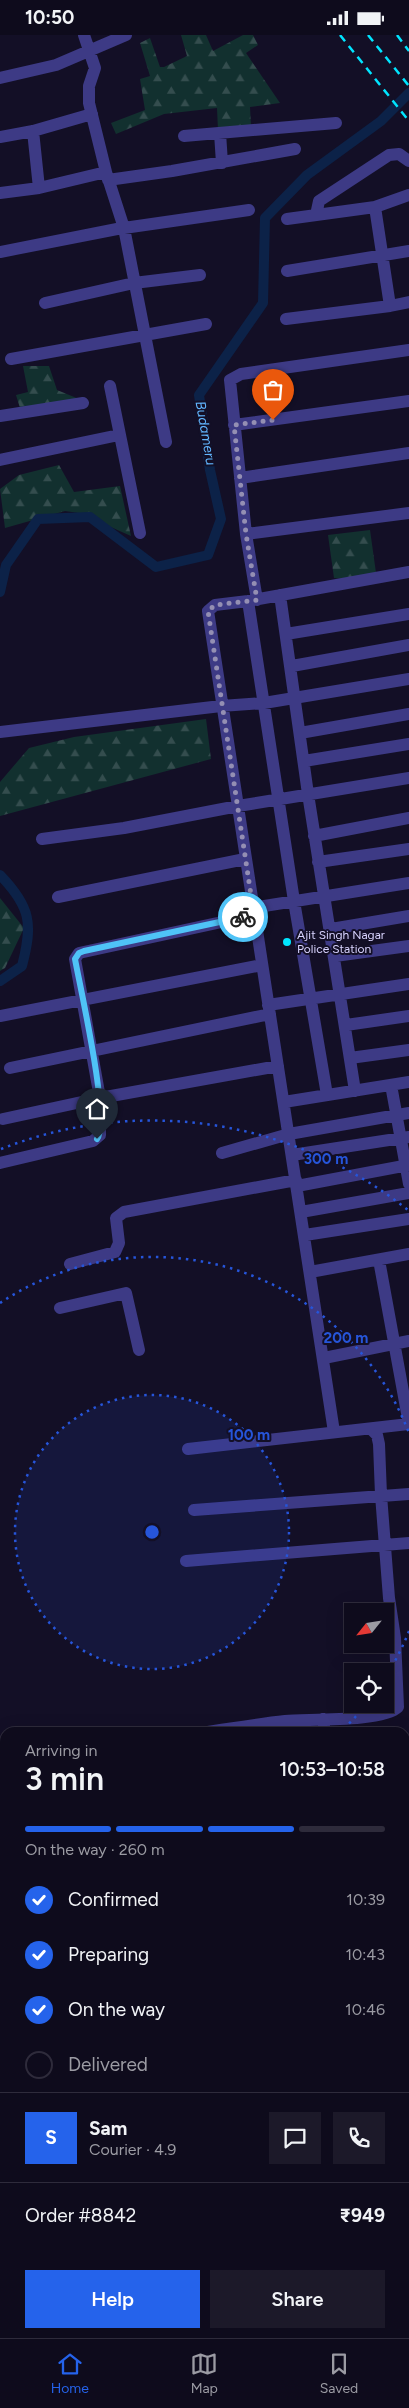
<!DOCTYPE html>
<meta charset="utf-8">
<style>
:root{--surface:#0e0b1c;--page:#1c1929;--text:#f1f3f6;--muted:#9b9ba3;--line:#2e2b3b;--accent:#2563eb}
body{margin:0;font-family:Figtree,sans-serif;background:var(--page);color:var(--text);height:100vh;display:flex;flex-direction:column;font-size:19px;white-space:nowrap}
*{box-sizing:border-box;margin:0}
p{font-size:16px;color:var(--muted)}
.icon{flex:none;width:28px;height:28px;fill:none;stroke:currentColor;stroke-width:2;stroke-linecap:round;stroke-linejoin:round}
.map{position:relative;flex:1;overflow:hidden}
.panel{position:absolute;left:0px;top:1692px;width:410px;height:611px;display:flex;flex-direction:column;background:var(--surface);border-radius:15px 15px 0 0;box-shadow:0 5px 20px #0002,0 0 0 1px var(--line)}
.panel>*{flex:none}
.needle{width:32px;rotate:240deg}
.controls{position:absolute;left:344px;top:1568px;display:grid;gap:10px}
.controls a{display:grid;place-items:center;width:50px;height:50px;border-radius:0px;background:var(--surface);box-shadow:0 5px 20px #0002,0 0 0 1px var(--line);font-size:25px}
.pin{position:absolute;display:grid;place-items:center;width:42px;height:42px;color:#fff;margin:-51px -21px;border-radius:50% 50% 50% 0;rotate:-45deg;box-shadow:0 0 5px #0007}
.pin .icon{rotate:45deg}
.courier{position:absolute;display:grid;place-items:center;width:50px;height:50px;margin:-25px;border:4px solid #4fc3f7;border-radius:50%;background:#fff;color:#222;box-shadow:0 1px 6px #0007}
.headline em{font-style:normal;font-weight:600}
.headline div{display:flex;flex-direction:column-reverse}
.headline{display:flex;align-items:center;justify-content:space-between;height:85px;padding:0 25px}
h1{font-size:32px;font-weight:600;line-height:38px}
.bar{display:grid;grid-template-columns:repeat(4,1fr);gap:8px 5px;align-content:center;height:60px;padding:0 25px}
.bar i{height:6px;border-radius:4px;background:var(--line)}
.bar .active{background:var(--accent)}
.bar p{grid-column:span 4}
.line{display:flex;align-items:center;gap:12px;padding:0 25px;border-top:1px solid var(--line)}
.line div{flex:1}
.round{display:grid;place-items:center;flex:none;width:52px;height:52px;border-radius:0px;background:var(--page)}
ol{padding:0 25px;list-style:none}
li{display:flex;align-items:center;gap:15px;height:55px}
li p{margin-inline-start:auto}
li .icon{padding:5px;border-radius:50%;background:var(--accent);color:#fff;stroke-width:4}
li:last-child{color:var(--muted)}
li i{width:28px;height:28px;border:2px solid var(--line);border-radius:50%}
.primary-button{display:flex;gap:10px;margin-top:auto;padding:10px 25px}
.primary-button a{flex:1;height:58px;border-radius:0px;background:var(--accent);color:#fff;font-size:20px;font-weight:600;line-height:58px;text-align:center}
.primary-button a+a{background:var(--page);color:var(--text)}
.status{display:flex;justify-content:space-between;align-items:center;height:35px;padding:0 25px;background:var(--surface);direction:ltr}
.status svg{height:14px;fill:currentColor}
.tabs{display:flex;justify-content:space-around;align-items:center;height:70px;border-top:1px solid var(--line);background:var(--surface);font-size:14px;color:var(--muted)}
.tabs a{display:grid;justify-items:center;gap:2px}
.tabs .active{color:var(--accent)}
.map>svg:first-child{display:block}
</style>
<div class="status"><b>10:50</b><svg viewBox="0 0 49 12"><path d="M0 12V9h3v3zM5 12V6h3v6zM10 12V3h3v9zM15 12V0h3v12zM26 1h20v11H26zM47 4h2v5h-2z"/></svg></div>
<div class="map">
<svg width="409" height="2303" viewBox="0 0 409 2303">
<defs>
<pattern id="forest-firs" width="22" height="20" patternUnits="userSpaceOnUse" patternTransform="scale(1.25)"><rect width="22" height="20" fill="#12302f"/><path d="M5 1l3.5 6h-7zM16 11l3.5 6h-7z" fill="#344d4e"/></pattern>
</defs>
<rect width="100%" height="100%" fill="#130f26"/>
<path fill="url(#forest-firs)" d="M 181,0 L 206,0 L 213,16 L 243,0 L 253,0 L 258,10 L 246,18 L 280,68 L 250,72 L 251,91 L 218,95 L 217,73 L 164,79 L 116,99 L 111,88 L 145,75 L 140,44 L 150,41 L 140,8 L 150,3 L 160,32 L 164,32 L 187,21 Z
M 23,331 L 49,331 L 57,355 L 79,364 L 20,373 L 16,360 L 28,357 Z
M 59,430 L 74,457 L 120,451 L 131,501 L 79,478 L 65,476 L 5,493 L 0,454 L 19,440 Z
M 370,495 L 376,538 L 345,544 L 334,543 L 328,500 Z
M 206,684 L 211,724 L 0,781 L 0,747 L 29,713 L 74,702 Z
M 0,863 L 24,893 L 5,933 L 0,936 Z"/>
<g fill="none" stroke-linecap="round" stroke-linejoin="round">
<path stroke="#0c2248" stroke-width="10" d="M 0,557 L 6,530 L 38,484 L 90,482 L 156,532 L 208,520 L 221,484 L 210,435 L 199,360 L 263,268 L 265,183 L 307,140 L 381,86 L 409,58
M 0,840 C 31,872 33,889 22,931 L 0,946"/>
<path stroke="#3d3a85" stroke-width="12" d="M 84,0 L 95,33 L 89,51 L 89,68 L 106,137 L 124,193 L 166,407
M 0,43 L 56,30 L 126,0
M 33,96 L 39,153
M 220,98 L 222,128
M 184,101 L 336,88
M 0,102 L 33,96 L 92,79
M 108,145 L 172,136 L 295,114
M 0,158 L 39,153 L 106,137
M 375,172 L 390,271 L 409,267
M 316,180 L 319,166 L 389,120 L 399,119 L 409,126
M 287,184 L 375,172 L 409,160
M 0,217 L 117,194 L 249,175
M 287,236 L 409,216
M 45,268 L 134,248 L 200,240
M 286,284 L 390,271
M 11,324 L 206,289
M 110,351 L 140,498
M 0,381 L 83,368
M 234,390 L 409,366
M 0,425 L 119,400
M 240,443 L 409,418
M 246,499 L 409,478
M 280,560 L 308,759 L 355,1056
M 257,565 L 246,499 L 230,345 L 241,339 L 409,315
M 248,566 L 294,866 L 327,1060
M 286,599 L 409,579
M 292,631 L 409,610
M 0,697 L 221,671 L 264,668 L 409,644
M 300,698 L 409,679
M 304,726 L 409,709
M 314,801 L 409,783
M 42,804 L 124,793 L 238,771 L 409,743
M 318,827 L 409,814
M 58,862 L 245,824
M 252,873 L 409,848
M 331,894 L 409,881
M 335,921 L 409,911
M 268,970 L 409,949
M 0,981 L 262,930
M 346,990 L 409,981
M 350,1023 L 409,1015
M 10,1033 L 270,979
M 391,1050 L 409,1149
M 284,1067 L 409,1047
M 3,1084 L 100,1063 L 278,1031
M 222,1118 L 289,1099 L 409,1078
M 292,1120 L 409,1102
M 0,1128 L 93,1106 L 100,1100 L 100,1063 L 75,924 L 79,918 L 254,880
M 297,1151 L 409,1130
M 301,1177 L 409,1158
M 305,1200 L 409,1184
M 379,1225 L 409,1389
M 70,1229 L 115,1217 L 119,1208 L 116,1183 L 124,1177 L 296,1145
M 310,1237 L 409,1219
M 60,1273 L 126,1258 L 139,1315
M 324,1323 L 409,1306
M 334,1397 L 208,576 L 215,570 L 248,566 L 409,537
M 188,1414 L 409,1389
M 194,1475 L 409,1459
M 186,1526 L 409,1508
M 323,1684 L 325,1698
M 201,1698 C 229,1694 257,1689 285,1686 C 308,1684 383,1687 398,1672 L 395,1603 L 389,1563 L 381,1460 L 379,1409 L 377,1400 L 372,1395
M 405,1749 L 409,1757
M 0,1756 L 5,1756
M 0,1813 L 5,1812
M 0,1866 L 5,1866
M 0,1967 L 5,1966
M 405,2175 L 409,2174
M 405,2238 L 409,2238"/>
<path stroke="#00e5ff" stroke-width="2.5" stroke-dasharray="8 6" stroke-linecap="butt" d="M 340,0 L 409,86
M 368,0 L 409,51
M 397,0 L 409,16"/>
</g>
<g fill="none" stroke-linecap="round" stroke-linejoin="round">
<path stroke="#948fb3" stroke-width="5" stroke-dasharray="0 9" d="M 243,882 L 254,880 L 208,576 L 215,570 L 257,565 L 246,499 L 234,390 L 273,385"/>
<path stroke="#4fc3f7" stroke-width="6" d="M 97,1104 C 111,1087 80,952 75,924 L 79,918 L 84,916 L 243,882"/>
</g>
<circle cx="152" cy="1497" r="137" fill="#2655da" fill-opacity=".12"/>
<g fill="none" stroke="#2655da" stroke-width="2.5" stroke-dasharray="2.5 5">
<circle cx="152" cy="1497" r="137"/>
<path d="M409 1596A275 275 0 0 1 385 1643M366 1670A275 275 0 0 1 341 1696M0 1268A275 275 0 0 1 409 1398"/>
<path d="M1 1114A412 412 0 0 1 408 1175"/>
</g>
<circle fill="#00e5ff" stroke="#130f26" stroke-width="2" cx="287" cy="907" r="5"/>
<g text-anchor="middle" stroke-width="4" stroke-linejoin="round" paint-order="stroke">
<g font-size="12" fill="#d9d4ff" stroke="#130f26" text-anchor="start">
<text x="297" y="904">Ajit Singh Nagar<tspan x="297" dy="14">Police Station</tspan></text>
</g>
<g font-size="14" font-style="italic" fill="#62b6ff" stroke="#130f26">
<text transform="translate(206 398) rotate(80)" y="5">Budameru</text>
</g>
</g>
<circle cx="152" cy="1497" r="8" fill="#2655da" stroke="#130f26" stroke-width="2.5"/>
<g font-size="15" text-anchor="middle" font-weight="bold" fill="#2655da" stroke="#130f26" stroke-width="4" stroke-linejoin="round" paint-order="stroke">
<text x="326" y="1129">300 m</text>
<text x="346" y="1308">200 m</text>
<text x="249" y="1405">100 m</text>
</g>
</svg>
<div class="controls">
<a><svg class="needle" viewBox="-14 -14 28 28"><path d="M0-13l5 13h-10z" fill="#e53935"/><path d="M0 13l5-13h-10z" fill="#9b9ba3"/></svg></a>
<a><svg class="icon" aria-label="locate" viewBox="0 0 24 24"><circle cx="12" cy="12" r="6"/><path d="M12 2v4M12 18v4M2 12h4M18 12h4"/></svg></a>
</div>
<div class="pin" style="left:273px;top:385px;background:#ea580c"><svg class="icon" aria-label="bag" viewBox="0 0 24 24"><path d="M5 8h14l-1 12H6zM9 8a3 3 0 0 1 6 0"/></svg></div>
<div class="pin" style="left:97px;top:1104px;background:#1f2937"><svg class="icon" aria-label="home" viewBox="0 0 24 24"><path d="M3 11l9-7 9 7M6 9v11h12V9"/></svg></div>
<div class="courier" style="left:243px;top:882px"><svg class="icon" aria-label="bike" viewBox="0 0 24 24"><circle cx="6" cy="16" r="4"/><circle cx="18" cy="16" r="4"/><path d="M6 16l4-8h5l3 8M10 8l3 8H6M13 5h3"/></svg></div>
<section class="panel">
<div class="headline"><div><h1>3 min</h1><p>Arriving in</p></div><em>10:53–10:58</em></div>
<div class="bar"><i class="active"></i><i class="active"></i><i class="active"></i><i></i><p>On the way · 260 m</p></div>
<ol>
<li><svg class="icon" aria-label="check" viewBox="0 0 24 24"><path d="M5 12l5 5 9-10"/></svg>Confirmed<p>10:39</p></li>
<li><svg class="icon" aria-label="check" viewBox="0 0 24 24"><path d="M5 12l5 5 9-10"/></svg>Preparing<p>10:43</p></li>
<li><svg class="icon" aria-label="check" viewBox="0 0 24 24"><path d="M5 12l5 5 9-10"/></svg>On the way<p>10:46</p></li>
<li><i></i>Delivered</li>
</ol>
<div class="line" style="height:90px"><b class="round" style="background:var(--accent);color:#fff">S</b><div><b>Sam</b><p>Courier · 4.9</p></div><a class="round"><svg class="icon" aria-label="chat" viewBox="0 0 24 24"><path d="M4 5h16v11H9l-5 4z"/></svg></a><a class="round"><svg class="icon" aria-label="phone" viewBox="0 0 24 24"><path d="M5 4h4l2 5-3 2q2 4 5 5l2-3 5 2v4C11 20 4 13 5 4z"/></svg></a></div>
<div class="line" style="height:65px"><div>Order #8842</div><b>₹949</b></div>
<div class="primary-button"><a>Help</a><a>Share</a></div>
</section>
</div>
<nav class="tabs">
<a class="active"><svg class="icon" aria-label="home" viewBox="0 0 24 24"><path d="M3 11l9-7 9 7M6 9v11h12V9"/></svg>Home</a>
<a><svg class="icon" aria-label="map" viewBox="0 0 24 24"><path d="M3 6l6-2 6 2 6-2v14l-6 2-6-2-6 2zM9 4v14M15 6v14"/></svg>Map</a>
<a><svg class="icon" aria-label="saved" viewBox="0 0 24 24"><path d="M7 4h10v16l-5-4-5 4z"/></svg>Saved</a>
</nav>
